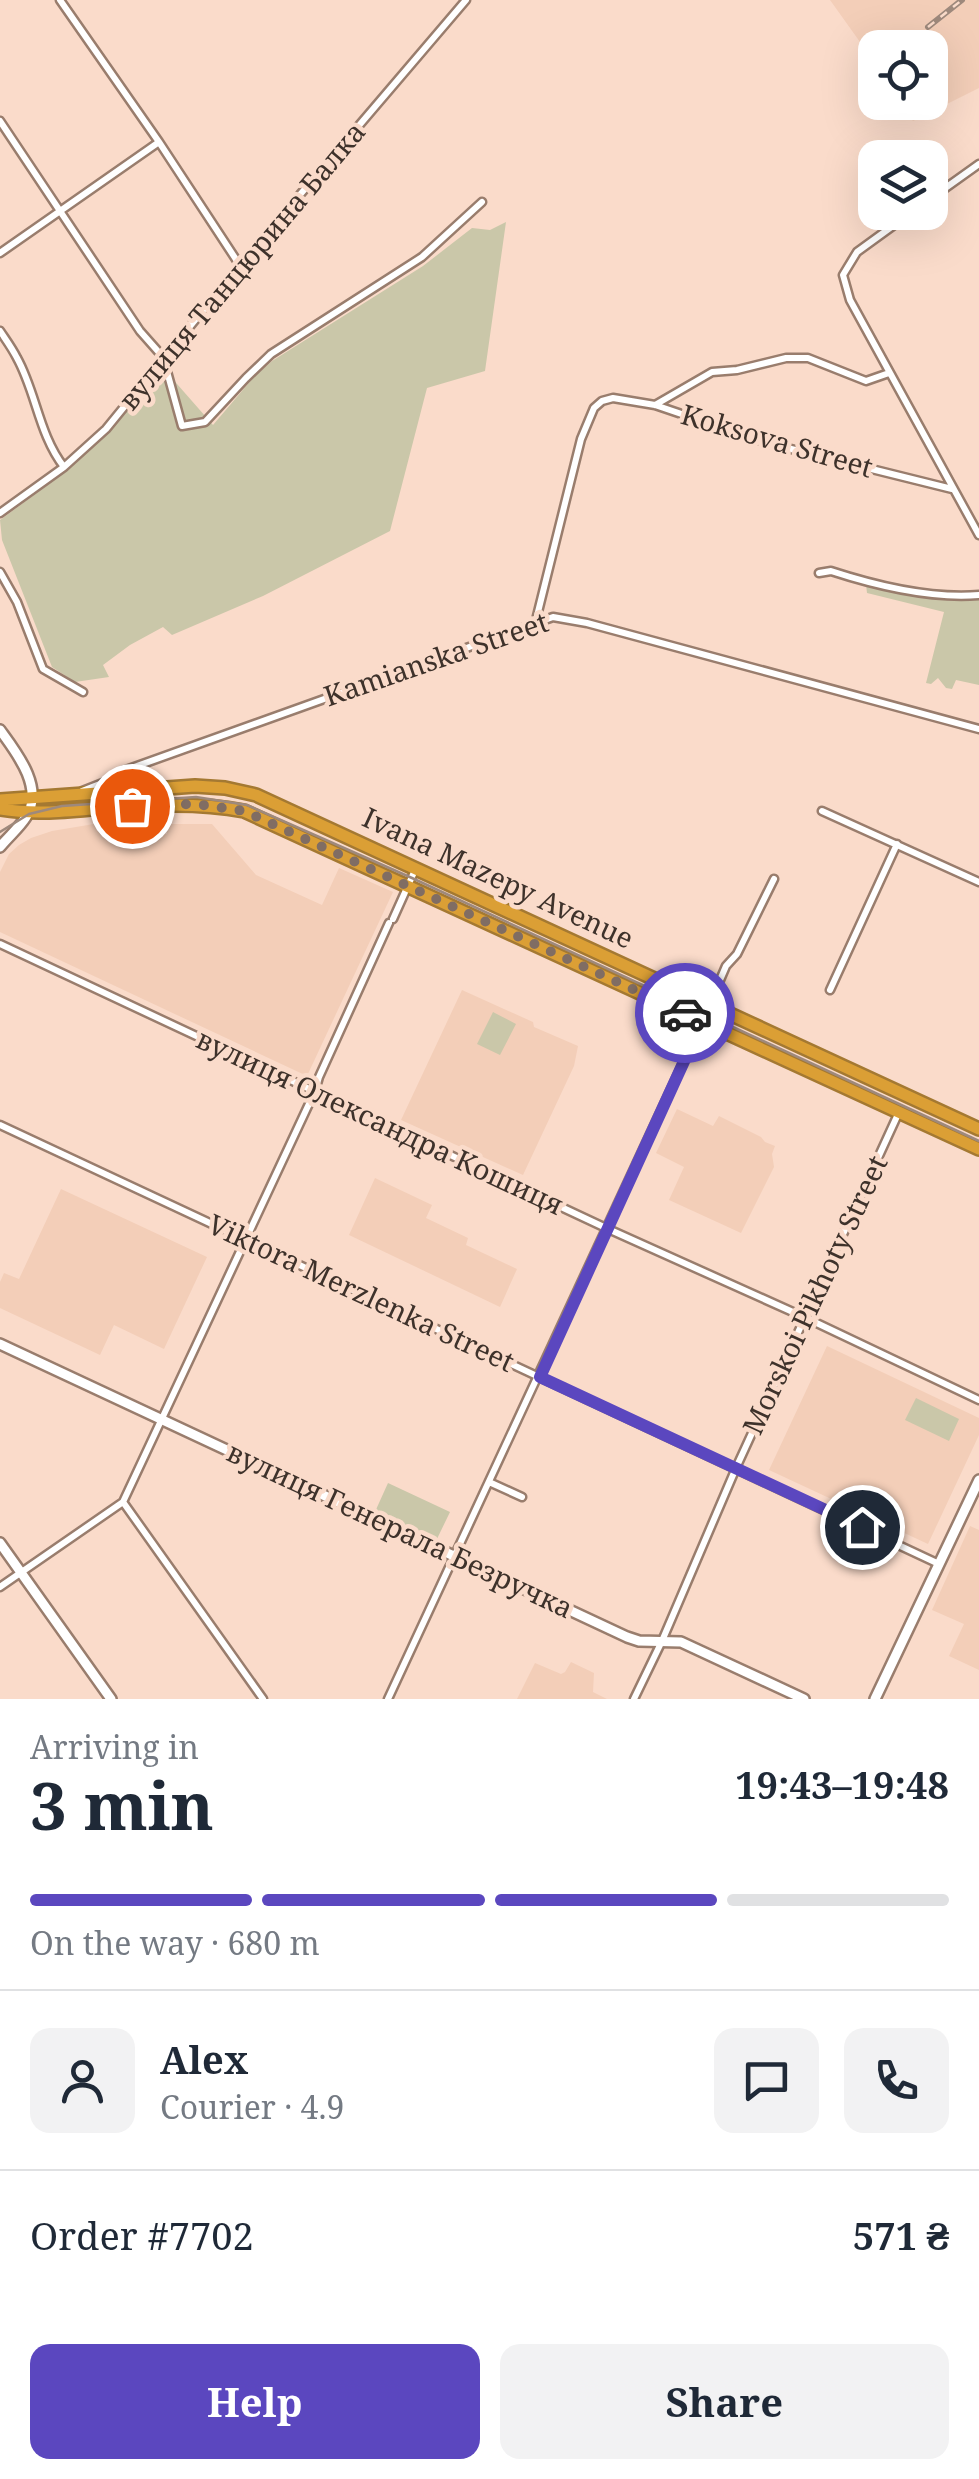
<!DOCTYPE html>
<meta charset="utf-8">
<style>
:root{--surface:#fff;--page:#f2f2f3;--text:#1f2937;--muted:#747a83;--line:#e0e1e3;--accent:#5b47bf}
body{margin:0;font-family:"Noto Serif",serif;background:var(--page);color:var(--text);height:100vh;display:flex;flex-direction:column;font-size:38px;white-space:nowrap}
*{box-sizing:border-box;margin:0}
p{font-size:32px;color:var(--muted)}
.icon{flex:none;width:55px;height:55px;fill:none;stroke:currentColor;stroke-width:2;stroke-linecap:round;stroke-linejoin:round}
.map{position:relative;height:1699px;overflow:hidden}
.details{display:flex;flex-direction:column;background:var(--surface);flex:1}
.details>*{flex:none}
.tools{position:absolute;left:858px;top:30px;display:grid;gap:20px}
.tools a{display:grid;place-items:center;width:90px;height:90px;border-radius:20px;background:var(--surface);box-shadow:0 10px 40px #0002;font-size:50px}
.pin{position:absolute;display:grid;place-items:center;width:85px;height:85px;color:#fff;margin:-42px;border:5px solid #fff;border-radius:50%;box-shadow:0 2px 10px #0007}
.courier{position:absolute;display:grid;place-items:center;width:100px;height:100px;margin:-50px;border:8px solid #5b47bf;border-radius:50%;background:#fff;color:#222;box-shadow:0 2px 12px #0007}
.head em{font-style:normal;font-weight:700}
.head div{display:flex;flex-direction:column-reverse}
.head{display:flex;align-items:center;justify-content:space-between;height:170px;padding:0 30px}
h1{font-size:65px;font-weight:700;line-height:75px}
.bar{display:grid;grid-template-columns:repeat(4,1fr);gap:15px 10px;align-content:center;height:120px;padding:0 30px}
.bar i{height:12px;border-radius:8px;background:var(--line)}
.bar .current{background:var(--accent)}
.bar p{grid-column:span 4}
.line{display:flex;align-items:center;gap:25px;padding:0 30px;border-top:2px solid var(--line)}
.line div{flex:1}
.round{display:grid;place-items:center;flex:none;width:105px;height:105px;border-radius:20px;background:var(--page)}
.action{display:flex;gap:20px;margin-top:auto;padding:20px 30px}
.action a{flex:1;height:115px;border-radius:20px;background:var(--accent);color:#fff;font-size:40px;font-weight:700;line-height:115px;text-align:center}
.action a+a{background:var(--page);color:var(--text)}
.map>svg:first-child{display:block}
</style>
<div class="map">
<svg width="979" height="1699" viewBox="0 0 979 1699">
<rect width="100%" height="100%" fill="#fadbca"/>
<path fill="#f3ceb8" d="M 830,0 L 979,0 L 979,88 L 913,121 L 901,103 L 930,102 L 930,48 L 875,48 L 875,63 Z
M 124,819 L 137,825 L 141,839 L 155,839 L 156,835 L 167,834 L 167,824 L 212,824 L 256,875 L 322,905 L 339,868 L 393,892 L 307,1076 L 0,932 L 0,872 L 9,854 L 19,845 L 31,838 L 52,831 Z
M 462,990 L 533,1022 L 534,1027 L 578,1046 L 574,1066 L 523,1175 L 401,1120 Z
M 677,1109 L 713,1126 L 719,1116 L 761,1137 L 765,1142 L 775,1146 L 772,1154 L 774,1167 L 741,1233 L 669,1200 L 684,1167 L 656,1153 Z
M 375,1178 L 432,1205 L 426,1218 L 468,1238 L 466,1245 L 517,1269 L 500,1307 L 349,1235 Z
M 61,1189 L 207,1257 L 164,1349 L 114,1325 L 100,1355 L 0,1308 L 0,1282 L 4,1273 L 19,1279 Z
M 827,1346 L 979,1418 L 979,1435 L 928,1544 L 769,1470 Z
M 970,1526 L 979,1530 L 979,1670 L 949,1656 L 964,1624 L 932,1610 Z
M 571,1662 L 594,1673 L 593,1692 L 607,1699 L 517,1699 L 535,1663 L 561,1674 L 565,1672 Z"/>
<path fill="#cac7a9" d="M 506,222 L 485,371 L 427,388 L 390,531 L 263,596 L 172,635 L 163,627 L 130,645 L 103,665 L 109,677 L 75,682 L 52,667 L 2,540 L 0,520 L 68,470 L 109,432 L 163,368 L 213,425 L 253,378 L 272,361 L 423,266 L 472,228 L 490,230 Z
M 866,584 L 931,599 L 979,600 L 979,685 L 956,680 L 952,689 L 946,688 L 938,678 L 931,684 L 926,683 L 944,612 L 867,593 Z
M 493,1012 L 516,1024 L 500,1055 L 477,1044 Z
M 916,1398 L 959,1419 L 949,1441 L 905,1420 Z
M 388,1483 L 450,1512 L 435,1543 L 374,1514 Z"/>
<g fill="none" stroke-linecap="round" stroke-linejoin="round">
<g stroke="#997d6d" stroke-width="11">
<path id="street" d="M 60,0 L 159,142 L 239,264
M 0,121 L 140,331 L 163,357 L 182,426 L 205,422 L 246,378 L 271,354 L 422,257 L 482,202
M 930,199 L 979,164
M 912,212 L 857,252 L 843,275 L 850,300 L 979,535
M 0,253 L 159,142
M 0,331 C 6,340 12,348 17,358 C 36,392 39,435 64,467
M 655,405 L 712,372 L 737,370 L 786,358 L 808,358 L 866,381 L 889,373
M 0,513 L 64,467 L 106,429 L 240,265 L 466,0
M 0,572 L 17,602 L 43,669 L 83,692
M 819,573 L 831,571 C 877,586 931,599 979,595
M 536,620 L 581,439 L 594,408 L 602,401 L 613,398 L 655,405 L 767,443 L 952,489
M 82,791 L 110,780 L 123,771 L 553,617 L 587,623 L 979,729
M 822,811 L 979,882
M 393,919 L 415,870
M 0,944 L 606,1228 L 804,1317 L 979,1400
M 830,990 L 897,844
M 0,1125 L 939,1564
M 489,1482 L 522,1497
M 123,1502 L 263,1699
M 0,1587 L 123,1502 L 315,1091 L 319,1077 L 389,923
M 388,1699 L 702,1022 L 726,966 L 737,954 L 774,879
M 634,1699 L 662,1641 L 736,1468 L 899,1112"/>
</g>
<g stroke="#997d6d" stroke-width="14">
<path id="secondary" d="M 0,730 C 16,752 45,788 26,817 C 19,828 8,837 0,847
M 0,1344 L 627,1637 L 639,1641 L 681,1642 L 804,1699
M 0,1543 L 111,1699
M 875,1699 L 979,1480"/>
</g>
<g stroke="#a47932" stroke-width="16">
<path id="highway" d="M 0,800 L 195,786 L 225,788 L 256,795 L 979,1129
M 0,809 C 35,815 67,811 102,808 C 150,805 197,802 244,811 L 979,1149"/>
</g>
<use href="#street" stroke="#fff" stroke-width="6"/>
<use href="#secondary" stroke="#fff" stroke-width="9"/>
<use href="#highway" stroke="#db9f35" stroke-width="11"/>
<path stroke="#9e897c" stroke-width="2.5" d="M 0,832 L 29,814 L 62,806 L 196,797 L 247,805 L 412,878 L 979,1141"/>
<g stroke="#9e897c" stroke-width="6">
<path id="rail" d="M 928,27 L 962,0"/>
</g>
<use href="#rail" stroke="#fadbca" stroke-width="2.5" stroke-dasharray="8" stroke-linecap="butt"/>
</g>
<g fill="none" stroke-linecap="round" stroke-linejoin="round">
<path stroke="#806d63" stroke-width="10" stroke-dasharray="0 18" d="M 132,806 L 196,804 L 244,811 L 685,1013"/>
<path stroke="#5b47bf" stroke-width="12" d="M 685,1013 L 702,1022 L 540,1377 L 862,1527"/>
</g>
<g text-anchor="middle" stroke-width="9" stroke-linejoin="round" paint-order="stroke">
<g font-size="28" fill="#3e322b" stroke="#fadbca">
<text transform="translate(242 266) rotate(-50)" y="10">вулиця Танцюрина Балка</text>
<text transform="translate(777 441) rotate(16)" y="10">Koksova Street</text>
<text transform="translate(436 659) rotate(-19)" y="10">Kamianska Street</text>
<text transform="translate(498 878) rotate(25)" y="10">Ivana Mazepy Avenue</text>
<text transform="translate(380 1122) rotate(25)" y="10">вулиця Олександра Кошиця</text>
<text transform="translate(361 1293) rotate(25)" y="10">Viktora Merzlenka Street</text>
<text transform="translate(815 1295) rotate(-65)" y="10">Morskoi Pikhoty Street</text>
<text transform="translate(400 1530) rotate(25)" y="10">вулиця Генерала Безручка</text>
</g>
</g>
</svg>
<div class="tools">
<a><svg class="icon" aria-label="locate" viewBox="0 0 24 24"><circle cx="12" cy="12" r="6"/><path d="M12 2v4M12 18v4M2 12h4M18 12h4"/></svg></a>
<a><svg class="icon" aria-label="layers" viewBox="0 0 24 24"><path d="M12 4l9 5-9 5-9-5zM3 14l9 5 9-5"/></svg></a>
</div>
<div class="pin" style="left:132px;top:806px;background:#ea580c"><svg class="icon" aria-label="bag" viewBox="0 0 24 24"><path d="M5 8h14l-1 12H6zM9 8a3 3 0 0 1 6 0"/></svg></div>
<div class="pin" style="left:862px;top:1527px;background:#1f2937"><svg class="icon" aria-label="home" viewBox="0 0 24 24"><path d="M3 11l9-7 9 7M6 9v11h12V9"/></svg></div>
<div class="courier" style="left:685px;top:1013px"><svg class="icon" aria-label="car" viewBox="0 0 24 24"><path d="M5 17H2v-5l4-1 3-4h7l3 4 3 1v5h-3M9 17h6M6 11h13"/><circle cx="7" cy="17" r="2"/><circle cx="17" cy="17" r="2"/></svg></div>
</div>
<section class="details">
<div class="head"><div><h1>3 min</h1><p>Arriving in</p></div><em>19:43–19:48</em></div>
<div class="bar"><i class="current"></i><i class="current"></i><i class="current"></i><i></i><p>On the way · 680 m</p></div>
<div class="line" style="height:180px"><a class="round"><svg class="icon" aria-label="person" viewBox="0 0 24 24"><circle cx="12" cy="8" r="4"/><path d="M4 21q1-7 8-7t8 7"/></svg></a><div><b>Alex</b><p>Courier · 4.9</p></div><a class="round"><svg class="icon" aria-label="chat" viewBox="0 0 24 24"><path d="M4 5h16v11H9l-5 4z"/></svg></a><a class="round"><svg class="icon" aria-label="phone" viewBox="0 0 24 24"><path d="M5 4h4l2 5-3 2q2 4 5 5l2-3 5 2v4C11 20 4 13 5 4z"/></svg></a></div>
<div class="line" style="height:130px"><div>Order #7702</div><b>571 ₴</b></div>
<div class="action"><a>Help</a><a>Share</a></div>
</section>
